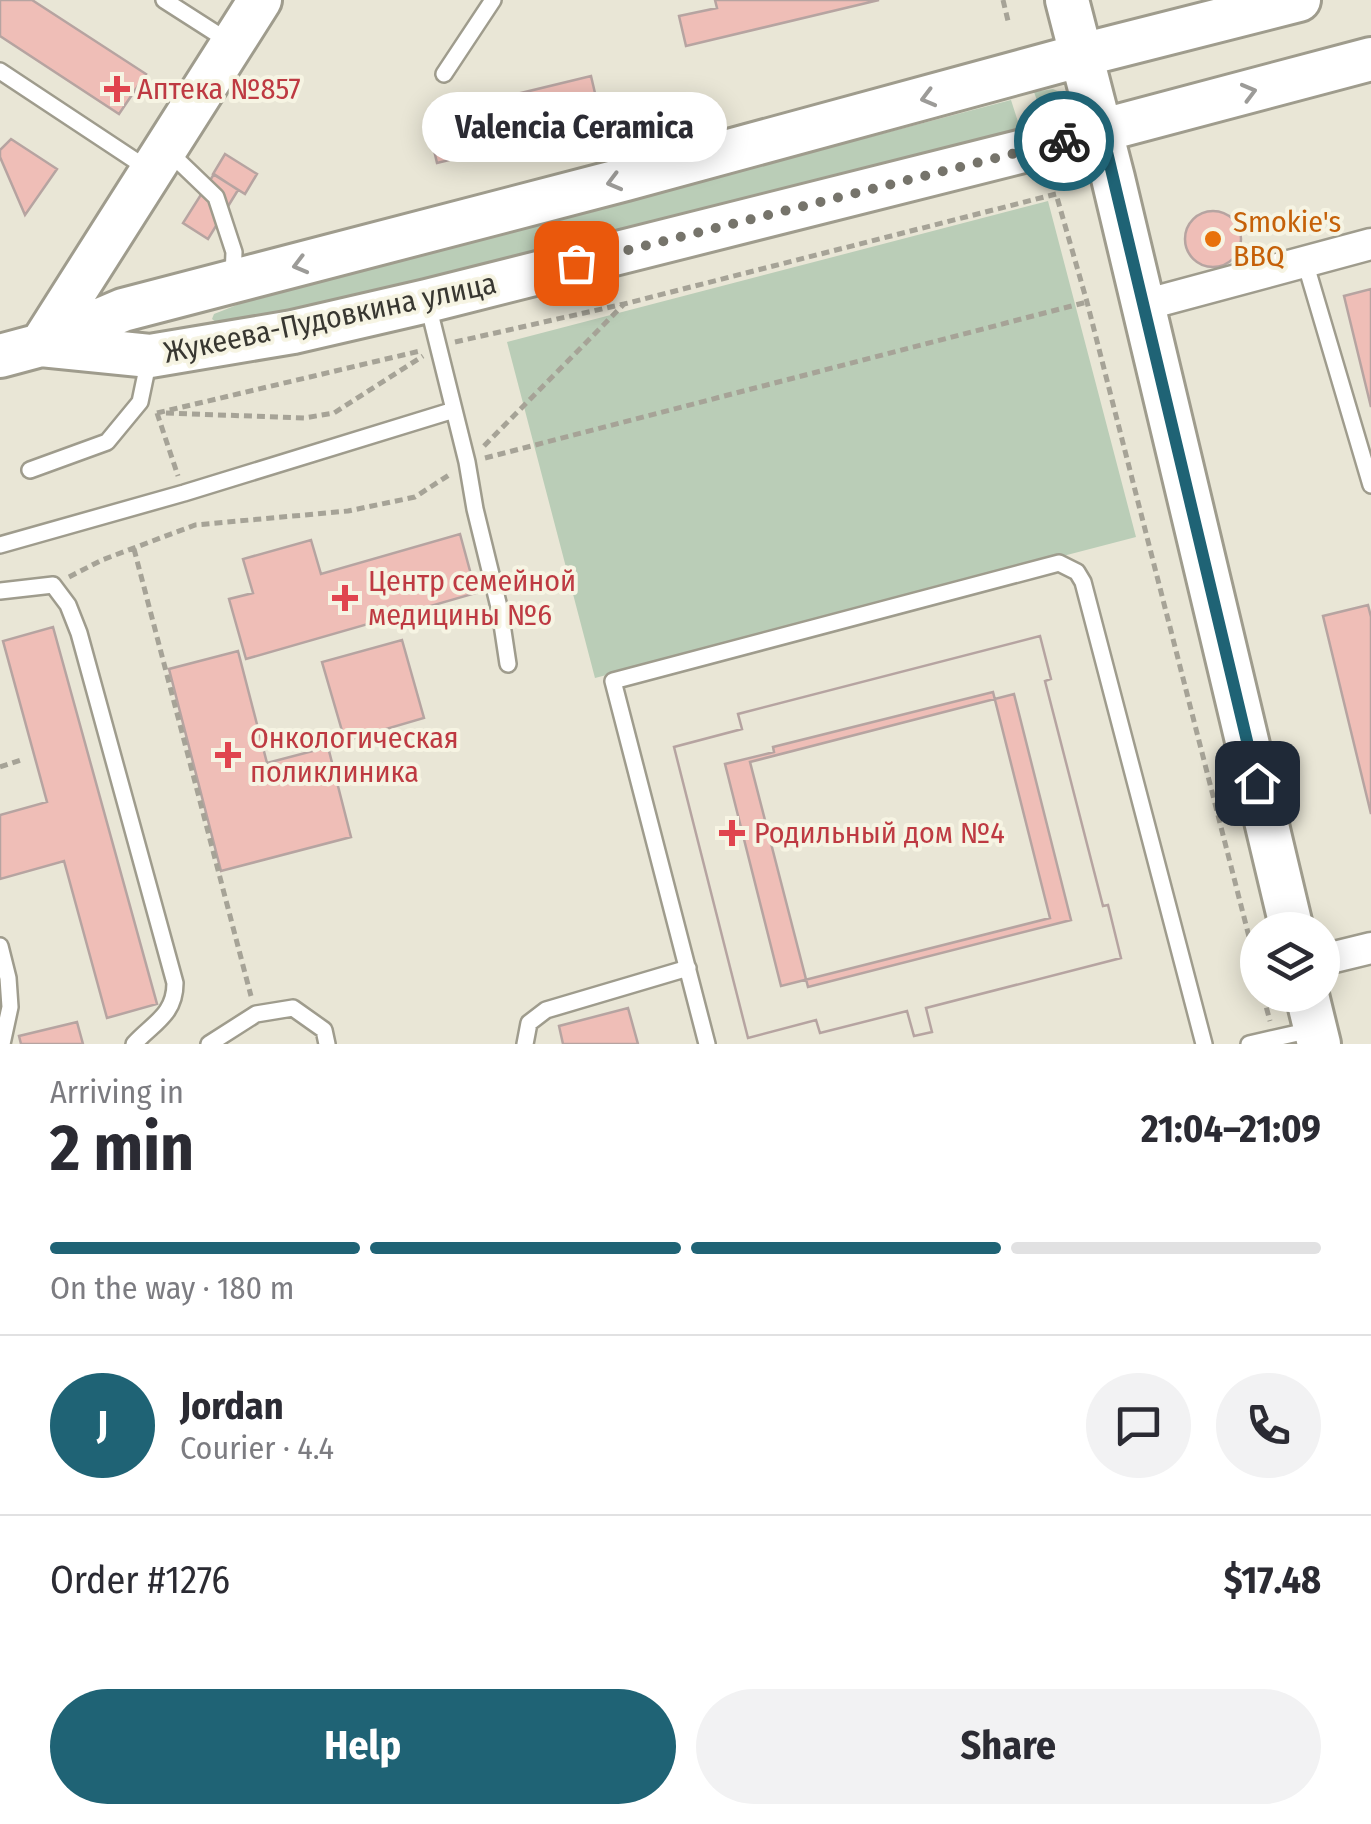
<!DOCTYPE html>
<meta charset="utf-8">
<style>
:root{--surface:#fff;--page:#f2f2f3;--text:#2b2b33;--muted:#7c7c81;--line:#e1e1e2;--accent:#1f6375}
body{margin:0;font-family:"Fira Sans Condensed",sans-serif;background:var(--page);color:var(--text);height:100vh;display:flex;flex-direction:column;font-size:38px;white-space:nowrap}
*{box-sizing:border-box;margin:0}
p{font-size:32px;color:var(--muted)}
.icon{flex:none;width:55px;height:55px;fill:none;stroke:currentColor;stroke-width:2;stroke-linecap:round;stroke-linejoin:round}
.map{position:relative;height:1044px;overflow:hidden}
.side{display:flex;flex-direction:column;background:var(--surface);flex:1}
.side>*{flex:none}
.controls{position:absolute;left:1240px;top:912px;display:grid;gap:20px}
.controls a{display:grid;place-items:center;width:100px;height:100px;border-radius:50%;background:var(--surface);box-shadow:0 5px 25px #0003;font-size:50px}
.pin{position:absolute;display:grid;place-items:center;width:85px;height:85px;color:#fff;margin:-42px;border-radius:20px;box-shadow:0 5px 15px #0006}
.courier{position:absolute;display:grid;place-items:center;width:100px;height:100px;margin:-50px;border:8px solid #1f6375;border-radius:50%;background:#fff;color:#222;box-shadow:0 2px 12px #0007}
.bubble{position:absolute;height:70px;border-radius:35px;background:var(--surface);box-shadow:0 5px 25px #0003;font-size:32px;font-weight:700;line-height:70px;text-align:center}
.overview em{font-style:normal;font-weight:700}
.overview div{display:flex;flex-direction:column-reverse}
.overview{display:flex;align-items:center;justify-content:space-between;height:170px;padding:0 50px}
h1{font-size:65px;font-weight:700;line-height:75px}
.bar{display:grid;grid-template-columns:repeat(4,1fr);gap:15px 10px;align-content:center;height:120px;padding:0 50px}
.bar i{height:12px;border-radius:8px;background:var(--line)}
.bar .on{background:var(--accent)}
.bar p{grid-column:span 4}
.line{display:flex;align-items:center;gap:25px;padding:0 50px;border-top:2px solid var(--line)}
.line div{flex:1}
.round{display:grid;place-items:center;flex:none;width:105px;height:105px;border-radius:52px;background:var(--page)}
.primary-button{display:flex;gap:20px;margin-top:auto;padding:20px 50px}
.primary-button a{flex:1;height:115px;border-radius:60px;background:var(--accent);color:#fff;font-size:40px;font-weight:700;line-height:115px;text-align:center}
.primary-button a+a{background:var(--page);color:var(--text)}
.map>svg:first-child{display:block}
</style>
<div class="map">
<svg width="1371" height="1044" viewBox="0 0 1371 1044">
<rect width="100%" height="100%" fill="#e9e6d6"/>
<path fill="#bacdb7" d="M 1053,89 L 1062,93 L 1066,104 L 1061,114 L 1044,121 L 1034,92 Z
M 1011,100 L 1020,128 L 332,303 L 260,318 L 216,322 L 212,319 L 214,314 L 252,299 Z
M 1048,201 L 1136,537 L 595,678 L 507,342 Z"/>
<path fill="#efbeb7" stroke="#b6a4a1" stroke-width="2.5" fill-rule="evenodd" d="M 0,0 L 32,0 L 146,74 L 119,114 L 0,36 Z
M 715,0 L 879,0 L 686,46 L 679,16 L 717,8 Z
M 591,76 L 602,123 L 437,163 L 426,116 Z
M 11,139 L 57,169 L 25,215 L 0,157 L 0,150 Z
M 225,154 L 257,174 L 245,194 L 213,174 Z
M 214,174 L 238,190 L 208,239 L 183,223 Z
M1185 239a28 28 0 1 1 56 0a28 28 0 1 1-56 0Z
M 1371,289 L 1371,407 L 1344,296 Z
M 460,534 L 476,593 L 246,659 L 229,599 L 253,593 L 243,559 L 311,540 L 321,574 Z
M 1368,605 L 1371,617 L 1371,814 L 1323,616 Z
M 53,627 L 157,1004 L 107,1018 L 64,861 L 0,879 L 0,815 L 47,802 L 3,641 Z
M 1040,636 L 1051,679 L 1045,681 L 1103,906 L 1108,905 L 1121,958 L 926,1008 L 932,1032 L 914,1036 L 907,1011 L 820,1033 L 816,1020 L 748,1038 L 674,747 L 742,729 L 738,714 ZM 1014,694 L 1071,920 L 808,987 L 750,762 Z
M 1040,636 L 1051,679 L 1045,681 L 1103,906 L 1108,905 L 1121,958 L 926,1008 L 932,1032 L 914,1036 L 907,1011 L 820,1033 L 816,1020 L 748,1038 L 674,747 L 742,729 L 738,714 ZM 993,692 L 1050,918 L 781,986 L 725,764 L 774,752 L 773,747 Z
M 402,640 L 424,718 L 345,741 L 322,662 Z
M 238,651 L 267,763 L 328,747 L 351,837 L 221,871 L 169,669 Z
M 628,1008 L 638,1044 L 563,1044 L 559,1026 Z
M 77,1022 L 83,1044 L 21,1044 L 19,1036 Z"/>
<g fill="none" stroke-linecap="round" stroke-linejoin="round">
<g stroke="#9f9c8d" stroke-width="20">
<path id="lane" d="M 164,0 L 228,41
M 0,71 L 148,169
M 444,74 L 493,0
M 167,150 L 216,197 L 234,252 L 233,278
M 1305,262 L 1371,485
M 428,305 L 467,462 L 475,509 L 500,611 L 508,664
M 30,470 L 107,442 L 140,402 L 149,359
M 0,545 L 184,493 L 454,410
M 0,591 L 53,585 L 68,605 L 79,633 L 175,983 C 175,1015 153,1023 134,1044
M 0,946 L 8,978 L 10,1007 L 2,1044
M 209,1044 L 256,1014 L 293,1008 L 324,1030 L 327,1044
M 525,1044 L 529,1023 L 546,1010 L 688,968
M 707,1044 L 613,681 L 1059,563 L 1077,572 L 1083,582 L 1204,1044
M 1249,1044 L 1311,1030"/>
</g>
<g stroke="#9f9c8d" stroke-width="35">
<path id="street" d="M 1144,305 L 1371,244
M 1322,960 L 1371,948"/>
</g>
<g stroke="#9f9c8d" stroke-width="48">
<path id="secondary" d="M 1067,0 L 1113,178 L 1292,930
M 41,345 L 150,356 L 293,332 L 427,301 L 1043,146 L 1371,59
M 41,345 L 260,0
M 0,356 L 41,345 L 123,310 L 626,179 L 1082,55 L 1299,0
M 1307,995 L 1319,1044"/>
</g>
<path stroke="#a6a397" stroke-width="5" stroke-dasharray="8 5" stroke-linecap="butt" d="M 1003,0 L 1009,25
M 455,342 L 624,304 L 1056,194 L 1087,302 L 1258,972
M 157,413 L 420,351
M 157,413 L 178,476
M 166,413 L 304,418 L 334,413 L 423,356
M 484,446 L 624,304
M 485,458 L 1087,302
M 134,549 L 251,996
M 69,577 L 102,560 L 195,525 L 348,511 L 415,497 L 449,475
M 0,767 L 21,760
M 1263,995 L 1270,1021"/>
<use href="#lane" stroke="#fff" stroke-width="15"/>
<use href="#street" stroke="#fff" stroke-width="30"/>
<use href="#secondary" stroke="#fff" stroke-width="42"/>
</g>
<defs><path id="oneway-chevron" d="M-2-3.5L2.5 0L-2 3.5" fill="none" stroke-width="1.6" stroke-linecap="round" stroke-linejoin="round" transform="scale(2.5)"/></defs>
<g stroke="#9c9b98">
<use href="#oneway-chevron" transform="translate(1249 92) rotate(-15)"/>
<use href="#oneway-chevron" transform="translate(928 98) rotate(165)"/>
<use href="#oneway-chevron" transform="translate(614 182) rotate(165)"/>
<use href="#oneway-chevron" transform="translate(300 265) rotate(165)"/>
</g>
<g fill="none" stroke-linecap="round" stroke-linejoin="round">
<path stroke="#76746b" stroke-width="10" stroke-dasharray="0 18" d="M 576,263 L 1064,141"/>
<path stroke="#1f6375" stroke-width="12" d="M 1064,141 L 1102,131 L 1257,783"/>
</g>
<g fill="#e0444e" stroke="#f6f4e3" stroke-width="4">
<path d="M112 74h10v10h10v10h-10v10h-10v-10h-10v-10h10z"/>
<path d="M340 583h10v10h10v10h-10v10h-10v-10h-10v-10h10z"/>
<path d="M223 740h10v10h10v10h-10v10h-10v-10h-10v-10h10z"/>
<path d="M727 818h10v10h10v10h-10v10h-10v-10h-10v-10h10z"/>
</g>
<circle fill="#e8710a" stroke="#f6f4e3" stroke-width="4" cx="1213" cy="239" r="10"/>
<g text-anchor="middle" stroke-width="8" stroke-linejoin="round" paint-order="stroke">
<g font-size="30" fill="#be3a42" stroke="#f6f4e3" text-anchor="start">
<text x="137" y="99">Аптека №857</text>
<text x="368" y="591">Центр семейной<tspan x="368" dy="34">медицины №6</tspan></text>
<text x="250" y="748">Онкологическая<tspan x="250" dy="34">поликлиника</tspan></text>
<text x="754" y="843">Родильный дом №4</text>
</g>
<g font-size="30" fill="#c56008" stroke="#f6f4e3" text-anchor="start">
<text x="1233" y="232">Smokie's<tspan x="1233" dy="34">BBQ</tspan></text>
</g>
<g font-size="30" fill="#383731" stroke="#f6f4e3">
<text transform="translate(330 318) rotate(-12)" y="10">Жукеева-Пудовкина улица</text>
</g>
</g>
</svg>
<div class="controls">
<a><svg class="icon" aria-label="layers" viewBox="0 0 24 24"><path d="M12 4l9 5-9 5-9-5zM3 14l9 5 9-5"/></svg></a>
</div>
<div class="pin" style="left:576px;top:263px;background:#ea580c"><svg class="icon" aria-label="bag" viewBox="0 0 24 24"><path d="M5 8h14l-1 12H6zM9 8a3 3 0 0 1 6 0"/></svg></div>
<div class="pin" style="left:1257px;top:783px;background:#1f2937"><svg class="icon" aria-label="home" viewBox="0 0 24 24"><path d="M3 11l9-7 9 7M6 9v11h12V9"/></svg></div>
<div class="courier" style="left:1064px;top:141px"><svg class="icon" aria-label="bike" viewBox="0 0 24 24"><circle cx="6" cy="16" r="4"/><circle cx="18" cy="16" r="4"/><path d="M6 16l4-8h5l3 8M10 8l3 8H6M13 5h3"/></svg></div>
<div class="bubble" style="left:422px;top:92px;width:305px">Valencia Ceramica</div>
</div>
<section class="side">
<div class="overview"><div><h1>2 min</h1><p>Arriving in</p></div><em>21:04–21:09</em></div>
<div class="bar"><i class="on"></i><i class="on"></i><i class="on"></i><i></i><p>On the way · 180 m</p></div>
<div class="line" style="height:180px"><b class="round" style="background:var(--accent);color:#fff">J</b><div><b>Jordan</b><p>Courier · 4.4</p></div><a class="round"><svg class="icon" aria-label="chat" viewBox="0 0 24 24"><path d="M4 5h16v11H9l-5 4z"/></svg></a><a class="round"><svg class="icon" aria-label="phone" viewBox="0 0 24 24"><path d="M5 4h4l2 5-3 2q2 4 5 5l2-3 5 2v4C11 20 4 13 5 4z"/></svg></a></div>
<div class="line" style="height:130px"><div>Order #1276</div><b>$17.48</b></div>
<div class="primary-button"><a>Help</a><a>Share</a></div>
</section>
